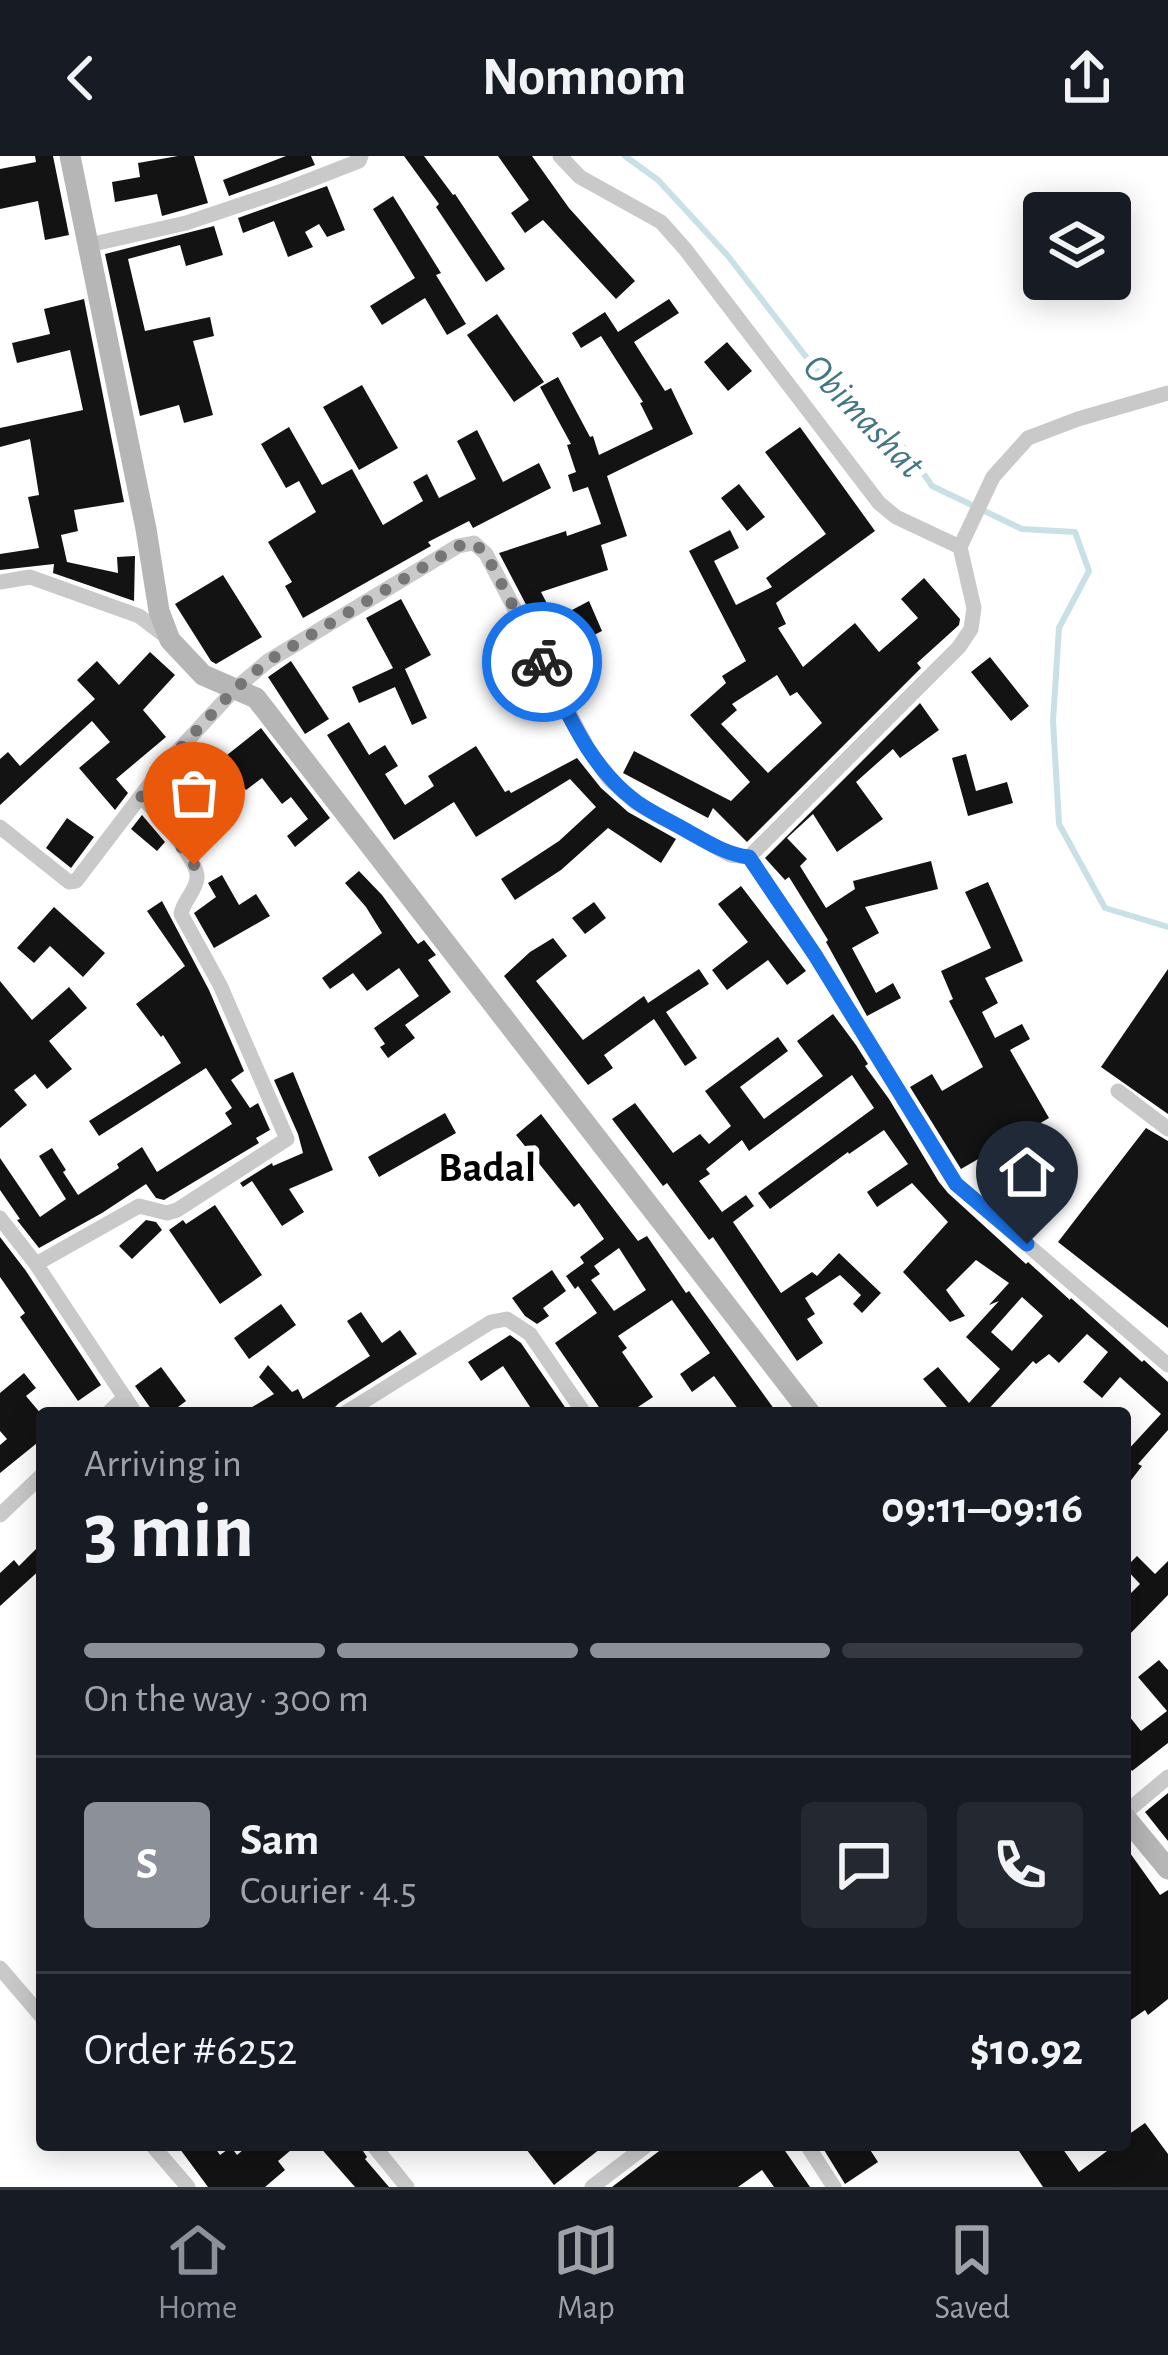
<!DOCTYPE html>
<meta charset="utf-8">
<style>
:root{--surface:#171b24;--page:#242831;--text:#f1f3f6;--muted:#9ea1a6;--line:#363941;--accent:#8c9099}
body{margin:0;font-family:"Alegreya Sans",sans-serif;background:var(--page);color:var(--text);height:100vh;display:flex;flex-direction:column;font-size:45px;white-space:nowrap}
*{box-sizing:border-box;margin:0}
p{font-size:39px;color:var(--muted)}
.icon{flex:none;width:66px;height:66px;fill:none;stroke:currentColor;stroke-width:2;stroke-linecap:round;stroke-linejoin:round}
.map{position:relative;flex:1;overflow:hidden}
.sheet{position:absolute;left:36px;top:1251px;width:1095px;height:744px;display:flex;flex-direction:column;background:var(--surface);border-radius:12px;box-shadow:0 6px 30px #0003}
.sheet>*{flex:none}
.buttons{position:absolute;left:1023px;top:36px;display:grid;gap:24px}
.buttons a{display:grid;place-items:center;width:108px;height:108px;border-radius:12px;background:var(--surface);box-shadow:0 6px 30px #0003;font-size:60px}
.pin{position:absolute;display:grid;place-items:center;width:102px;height:102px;color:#fff;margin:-123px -51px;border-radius:50% 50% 50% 0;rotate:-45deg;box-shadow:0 0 12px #0007}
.pin .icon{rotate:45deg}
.courier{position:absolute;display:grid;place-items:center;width:120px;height:120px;margin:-60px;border:9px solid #1a73e8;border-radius:50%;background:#fff;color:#222;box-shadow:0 3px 15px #0007}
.overview em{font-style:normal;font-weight:700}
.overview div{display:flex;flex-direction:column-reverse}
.overview{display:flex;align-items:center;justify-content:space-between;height:204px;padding:0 48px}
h1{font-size:78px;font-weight:700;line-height:90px}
.bar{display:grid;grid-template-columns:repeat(4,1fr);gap:18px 12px;align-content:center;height:144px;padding:0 48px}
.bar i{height:15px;border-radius:9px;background:var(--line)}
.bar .on{background:var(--accent)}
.bar p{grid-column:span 4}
.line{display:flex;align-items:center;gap:30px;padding:0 48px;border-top:3px solid var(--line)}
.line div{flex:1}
.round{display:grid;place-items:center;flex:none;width:126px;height:126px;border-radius:12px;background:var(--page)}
header{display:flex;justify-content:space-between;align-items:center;height:156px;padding:0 48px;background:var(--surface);font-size:54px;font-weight:700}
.tab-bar{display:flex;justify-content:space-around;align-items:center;height:168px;border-top:3px solid var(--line);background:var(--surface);font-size:33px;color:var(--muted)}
.tab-bar a{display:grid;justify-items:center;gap:6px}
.tab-bar .on{color:var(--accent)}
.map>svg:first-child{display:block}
</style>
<header><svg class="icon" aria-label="back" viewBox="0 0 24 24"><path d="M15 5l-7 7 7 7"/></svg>Nomnom<svg class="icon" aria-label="share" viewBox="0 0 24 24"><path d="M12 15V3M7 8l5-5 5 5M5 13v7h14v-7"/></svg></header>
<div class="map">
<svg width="1168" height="2031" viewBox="0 0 1168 2031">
<rect width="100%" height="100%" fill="#fff"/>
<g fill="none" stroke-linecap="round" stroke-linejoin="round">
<path stroke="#c8e0e6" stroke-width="6" d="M 625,0 L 658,24 L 728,100 L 835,238 L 908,295 L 932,330 L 1022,373 L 1075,376 L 1089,415 L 1059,472 L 1053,565 L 1059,668 L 1105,752 L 1168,771"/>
</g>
<path fill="#131313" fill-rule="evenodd" d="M 35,0 L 53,0 L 69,79 L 45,84 L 38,45 L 0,53 L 0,13 L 36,6 Z
M 178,0 L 194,0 L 208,47 L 162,60 L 157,38 L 115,46 L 112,26 L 140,21 L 138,7 Z
M 286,0 L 311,0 L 315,9 L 229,40 L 223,24 Z
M 404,0 L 424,0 L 453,39 L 455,38 L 505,113 L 486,126 L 436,51 L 439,48 Z
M 498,0 L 532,0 L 569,52 L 635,125 L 616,143 L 543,64 L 525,77 L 511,57 L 529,44 Z
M 327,30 L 345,74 L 327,81 L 319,68 L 305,76 L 313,91 L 288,101 L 274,65 L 243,77 L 238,62 Z
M 393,40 L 441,117 L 436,119 L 466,168 L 447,179 L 425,142 L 382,169 L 370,150 L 415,122 L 373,53 Z
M 214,70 L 223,99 L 186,110 L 180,89 L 128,103 L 145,175 L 210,161 L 214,180 L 193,185 L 213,259 L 184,267 L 179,249 L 140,260 L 105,98 Z
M 84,143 L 124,346 L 74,354 L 78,375 L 61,379 L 67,406 L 118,417 L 117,401 L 135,400 L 134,445 L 53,417 L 54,408 L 0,414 L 0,398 L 39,392 L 28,341 L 39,339 L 30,283 L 0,291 L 0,272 L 83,254 L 70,194 L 17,207 L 12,187 L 50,178 L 44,153 Z
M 669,143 L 679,157 L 634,186 L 665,235 L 671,232 L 693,278 L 607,320 L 627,380 L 601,389 L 608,414 L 541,436 L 555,463 L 589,445 L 602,475 L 568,492 L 577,509 L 562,517 L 499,397 L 566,375 L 567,380 L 601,368 L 588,331 L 573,336 L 568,319 L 576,316 L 567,289 L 571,288 L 540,231 L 558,221 L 590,281 L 593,280 L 599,299 L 653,273 L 640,247 L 643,246 L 601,180 L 581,192 L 572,177 L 605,156 L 618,176 Z
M 497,158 L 544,226 L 514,246 L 467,179 Z
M 727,186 L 752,215 L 728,235 L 704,206 Z
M 362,229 L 398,292 L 359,314 L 323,251 Z
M 289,271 L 322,329 L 352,313 L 383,369 L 423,345 L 413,326 L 427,318 L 439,342 L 476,323 L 457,285 L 477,274 L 503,326 L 539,307 L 551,332 L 473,372 L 469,365 L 428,386 L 431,390 L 303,462 L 285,430 L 292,426 L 268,386 L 316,356 L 299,325 L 286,332 L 261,288 Z
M 800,271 L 875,375 L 776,447 L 786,468 L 778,472 L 803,511 L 855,467 L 879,496 L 918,462 L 901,443 L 924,422 L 960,463 L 959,469 L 917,507 L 921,512 L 747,686 L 713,652 L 708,662 L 623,617 L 634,595 L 731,645 L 750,626 L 690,559 L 726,527 L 722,520 L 746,505 L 689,395 L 730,374 L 739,392 L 714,405 L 736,449 L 772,431 L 766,422 L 826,378 L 765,296 ZM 777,519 L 790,540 L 797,536 L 822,567 L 768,617 L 721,568 L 737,554 L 732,548 Z
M 739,328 L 765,361 L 747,375 L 721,342 Z
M 223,419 L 262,481 L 216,508 L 211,505 L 175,448 Z
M 401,443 L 431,499 L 405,513 L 427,562 L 412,569 L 395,531 L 359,547 L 352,531 L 393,512 L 366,462 Z
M 150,496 L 175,519 L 143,554 L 166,581 L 116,623 L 128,637 L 115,654 L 79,612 L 110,586 L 92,565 L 0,649 L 0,603 L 8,596 L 20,610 L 95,543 L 77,524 L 97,505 L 119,529 Z
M 990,501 L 1029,550 L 1011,565 L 971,516 Z
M 291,505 L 329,563 L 305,578 L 268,521 Z
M 920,547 L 939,574 L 900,602 L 893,593 L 856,626 L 883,663 L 837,696 L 813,658 L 787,682 L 807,703 L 800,710 L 826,752 L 855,733 L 853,725 L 931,705 L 938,733 L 865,751 L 879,777 L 852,792 L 876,837 L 893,827 L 901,842 L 867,860 L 826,786 L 828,784 L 789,721 L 785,724 L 765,702 Z
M 349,566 L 369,599 L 385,589 L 398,610 L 385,618 L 405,649 L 434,630 L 428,620 L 476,590 L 505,636 L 509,634 L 511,637 L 577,602 L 601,632 L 628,656 L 676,683 L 661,707 L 608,672 L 561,714 L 515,744 L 501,723 L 559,685 L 596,651 L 570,623 L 476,681 L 454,646 L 394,684 L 327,579 Z
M 261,572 L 330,662 L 295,691 L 287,680 L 308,663 L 291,641 L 282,648 L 262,622 L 246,634 L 222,603 Z
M 966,598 L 976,635 L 1007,626 L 1013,647 L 968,660 L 952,602 Z
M 142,659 L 165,686 L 157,695 L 131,673 Z
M 67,662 L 94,681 L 71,712 L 46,692 Z
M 359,715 L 382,739 L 414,783 L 418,788 L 424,784 L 436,799 L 428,804 L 451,836 L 405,869 L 415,882 L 388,902 L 380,891 L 385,888 L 374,872 L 419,840 L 399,812 L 367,835 L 353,817 L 330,833 L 322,822 L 382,777 L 366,751 L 345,727 Z
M 222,719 L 239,749 L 256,738 L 270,760 L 214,792 L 194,757 L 216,741 L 208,727 Z
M 988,726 L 1023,805 L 985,822 L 998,847 L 982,856 L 995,882 L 1022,868 L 1030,883 L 1010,894 L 1049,962 L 961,1013 L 910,931 L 932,918 L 942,935 L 983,911 L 949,845 L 953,843 L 941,815 L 991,792 L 965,736 Z
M 741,730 L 806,815 L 787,829 L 768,804 L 727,834 L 712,814 L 748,786 L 718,748 Z
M 162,745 L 209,834 L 244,915 L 231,924 L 250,952 L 258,947 L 270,974 L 256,982 L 259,987 L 164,1044 L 156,1042 L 146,1028 L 102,1057 L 39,1092 L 17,1064 L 20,1063 L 0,1034 L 0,1002 L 40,1061 L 66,1043 L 39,1000 L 52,992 L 66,1014 L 63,1016 L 78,1039 L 119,1012 L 117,1008 L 142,991 L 157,1016 L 232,968 L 225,957 L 232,952 L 206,912 L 99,980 L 89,965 L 181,907 L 163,879 L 161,881 L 136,848 L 185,810 L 147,755 Z
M 594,746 L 606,762 L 585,778 L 572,762 Z
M 54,751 L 105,797 L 83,821 L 50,790 L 34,807 L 17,792 Z
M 553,782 L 567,800 L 536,825 L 583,884 L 644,840 L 648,847 L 699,813 L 709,828 L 666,856 L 697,902 L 685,910 L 654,863 L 604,899 L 613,912 L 588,929 L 504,820 L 530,796 Z
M 1168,813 L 1168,958 L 1101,911 Z
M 0,825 L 32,864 L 69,831 L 87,852 L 49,885 L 72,913 L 47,933 L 35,918 L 14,934 L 27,949 L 0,972 Z
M 833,858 L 856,889 L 868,908 L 865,910 L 889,943 L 939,1026 L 948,1037 L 1026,1108 L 1028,1106 L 1070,1144 L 1071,1142 L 1142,1206 L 1144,1204 L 1168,1226 L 1168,1274 L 1138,1308 L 1142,1310 L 1125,1332 L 1125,1297 L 1161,1258 L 1120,1221 L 1102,1242 L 1083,1226 L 1108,1196 L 1087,1178 L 1059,1207 L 1049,1198 L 1036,1208 L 1033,1205 L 985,1257 L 952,1257 L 923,1223 L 938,1211 L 969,1247 L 1000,1213 L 966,1181 L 999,1145 L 989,1149 L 1009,1127 L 976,1104 L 946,1134 L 965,1160 L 950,1166 L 903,1116 L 948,1066 L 912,1027 L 877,1051 L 867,1036 L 908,1008 L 884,974 L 849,998 L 848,996 L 770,1053 L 758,1037 L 874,952 L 852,919 L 749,995 L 742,984 L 706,1013 L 710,1018 L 699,1025 L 722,1056 L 746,1039 L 754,1050 L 733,1066 L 781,1137 L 812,1116 L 817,1120 L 839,1097 L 881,1137 L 862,1157 L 853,1148 L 861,1139 L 840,1119 L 805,1142 L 815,1158 L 807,1163 L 823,1187 L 797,1205 L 713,1081 L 709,1084 L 667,1027 L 663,1030 L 612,963 L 635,947 L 673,997 L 700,978 L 709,988 L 731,970 L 705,935 L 778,881 L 788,895 L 740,931 L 764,963 L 823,920 L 797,885 ZM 1022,1141 L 1043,1160 L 1012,1195 L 991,1176 Z
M 293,916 L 333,1014 L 289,1033 L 304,1056 L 282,1070 L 252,1025 L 243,1031 L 240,1027 L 272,1007 L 273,1010 L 303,997 L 298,978 L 274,924 Z
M 445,957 L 456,977 L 379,1021 L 368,1001 Z
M 541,958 L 638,1085 L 647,1080 L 686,1137 L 689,1135 L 777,1257 L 741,1257 L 714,1220 L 692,1236 L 680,1218 L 710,1197 L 672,1144 L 618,1180 L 627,1192 L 622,1196 L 653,1241 L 629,1257 L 603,1257 L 555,1187 L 597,1157 L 578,1130 L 575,1133 L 566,1120 L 584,1107 L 580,1101 L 604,1083 L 579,1047 L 574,1051 L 516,979 ZM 619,1092 L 646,1134 L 614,1155 L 591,1124 L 600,1118 L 594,1110 Z
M 1146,972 L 1168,985 L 1168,1172 L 1058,1086 Z
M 1011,996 L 1037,1017 L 1012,1049 L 986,1028 Z
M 215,1049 L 262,1119 L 220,1148 L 169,1074 L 183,1064 L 186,1068 Z
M 146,1064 L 156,1066 L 162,1074 L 132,1103 L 119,1090 Z
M 0,1081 L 26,1115 L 101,1229 L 78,1245 L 20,1161 L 25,1157 L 0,1121 Z
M 552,1114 L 566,1135 L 543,1152 L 549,1160 L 537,1168 L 525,1160 L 512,1142 Z
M 281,1148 L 296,1169 L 249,1203 L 234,1182 Z
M 361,1156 L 382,1187 L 400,1174 L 417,1198 L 339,1247 L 329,1257 L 242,1257 L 274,1238 L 259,1221 L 268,1209 L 292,1236 L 298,1233 L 303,1243 L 370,1200 L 347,1165 Z
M 510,1179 L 521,1187 L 569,1257 L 534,1257 L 503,1210 L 481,1225 L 468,1206 Z
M 161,1211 L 186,1245 L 170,1257 L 154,1257 L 135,1230 Z
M 24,1217 L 36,1232 L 26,1240 L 42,1259 L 42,1283 L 0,1317 L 0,1289 L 7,1283 L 0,1275 L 0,1237 Z
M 42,1387 L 42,1412 L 0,1450 L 0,1417 L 14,1404 L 19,1410 Z
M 1137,1400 L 1155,1418 L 1168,1405 L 1168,1439 L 1125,1483 L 1125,1443 L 1140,1428 L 1125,1412 Z
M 1159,1504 L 1168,1514 L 1168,1587 L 1132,1615 L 1125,1606 L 1125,1555 L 1141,1575 L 1167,1555 L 1138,1521 Z
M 1168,1637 L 1168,1685 L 1145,1656 Z
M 1125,1690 L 1160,1739 L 1168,1734 L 1168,1843 L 1148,1859 L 1145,1854 L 1125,1868 Z
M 1145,1967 L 1168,1998 L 1168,2031 L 1043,2031 L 1015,1989 L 1060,1989 L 1079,2016 L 1115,1989 L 1125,1989 L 1125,1981 Z
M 177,1989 L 213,1989 L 220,1999 L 231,1991 L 237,1999 L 249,1989 L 297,1989 L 278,2005 L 285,2014 L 265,2031 L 208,2031 Z
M 318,1989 L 359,1989 L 367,2001 L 365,2003 L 389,2031 L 355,2031 Z
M 523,1989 L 605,1989 L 554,2029 Z
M 667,1989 L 781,1989 L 810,2031 L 774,2031 L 762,2014 L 738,2031 L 612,2031 Z
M 821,1989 L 867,1989 L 878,2006 L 845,2028 Z"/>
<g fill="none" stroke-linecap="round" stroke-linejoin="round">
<path stroke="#c9c9c9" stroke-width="15" d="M 560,0 L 580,21 L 661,66 L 685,93 L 879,347 L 896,361 L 960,391
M 89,89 L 186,67 L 282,35 L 359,5 L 361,0
M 0,426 L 30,421 L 139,460 L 168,482
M 0,671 L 69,726 L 76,725 L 162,612 L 235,533 L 268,505 L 458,390 L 474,387 L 486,398 L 588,593 L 609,623 L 636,647 L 730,699 L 749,701 L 815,799 L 956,1028 L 1168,1209
M 749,701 L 959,491 L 971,473 L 974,452 L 960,391 L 993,321 L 1028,282 L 1078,263 L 1168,237
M 1118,935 L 1168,973
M 0,1062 L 36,1108 L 135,1257
M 36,1108 L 139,1050 L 167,1057 L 177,1054 L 287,983 L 220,829 L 181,758 C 183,745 196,735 197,722 C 199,704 154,654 141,640
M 108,1257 L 125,1241
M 345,1257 L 491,1166 L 507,1163 L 530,1178 L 584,1257
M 0,1359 L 42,1319
M 1125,1657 L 1168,1621
M 0,1812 L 42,1861
M 152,1989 L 188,2031
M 373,1989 L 407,2031
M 807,1989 L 834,2031
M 592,2031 L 647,1989"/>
<path stroke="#b6b6b6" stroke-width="21" d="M 70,0 L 146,373 L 159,455 L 170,484 L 203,519 L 256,542 L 810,1257
M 1125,1661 L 1168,1713"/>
</g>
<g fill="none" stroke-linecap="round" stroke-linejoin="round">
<path stroke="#767676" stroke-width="12" stroke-dasharray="0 21.6" d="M 194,709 L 158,658 L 141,640 L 162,612 L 235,533 L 268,505 L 458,390 L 474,387 L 486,398 L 542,506"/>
<path stroke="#1a73e8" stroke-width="15" d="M 542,506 C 567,555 589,610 634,644 C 648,655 666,663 682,672 C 704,684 724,698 749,701 L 815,799 L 956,1028 L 1027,1088"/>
</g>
<g text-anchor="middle" stroke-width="12" stroke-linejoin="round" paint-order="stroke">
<g font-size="39" font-style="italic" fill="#447684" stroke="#fff">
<text transform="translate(865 259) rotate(46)" y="14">Obimashat</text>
</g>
<g font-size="42" font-weight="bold" fill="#000" stroke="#fff">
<text x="487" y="1025">Badal</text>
</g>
</g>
</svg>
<div class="buttons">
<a><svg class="icon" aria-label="layers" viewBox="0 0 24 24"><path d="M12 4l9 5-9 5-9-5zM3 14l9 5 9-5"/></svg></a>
</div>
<div class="pin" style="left:194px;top:709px;background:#ea580c"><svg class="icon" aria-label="bag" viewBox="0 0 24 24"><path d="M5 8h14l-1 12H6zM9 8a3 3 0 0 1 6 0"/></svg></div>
<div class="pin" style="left:1027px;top:1088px;background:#1f2937"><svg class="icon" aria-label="home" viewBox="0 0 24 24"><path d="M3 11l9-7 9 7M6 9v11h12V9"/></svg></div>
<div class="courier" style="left:542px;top:506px"><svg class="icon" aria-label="bike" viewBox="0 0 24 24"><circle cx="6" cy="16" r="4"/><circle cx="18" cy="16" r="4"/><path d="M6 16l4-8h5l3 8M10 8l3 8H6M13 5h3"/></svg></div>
<section class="sheet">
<div class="overview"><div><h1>3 min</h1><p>Arriving in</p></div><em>09:11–09:16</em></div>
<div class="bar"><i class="on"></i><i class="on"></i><i class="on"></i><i></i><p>On the way · 300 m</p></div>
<div class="line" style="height:216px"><b class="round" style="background:var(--accent);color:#fff">S</b><div><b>Sam</b><p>Courier · 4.5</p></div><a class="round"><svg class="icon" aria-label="chat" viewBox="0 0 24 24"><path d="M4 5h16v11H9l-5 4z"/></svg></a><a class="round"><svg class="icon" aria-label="phone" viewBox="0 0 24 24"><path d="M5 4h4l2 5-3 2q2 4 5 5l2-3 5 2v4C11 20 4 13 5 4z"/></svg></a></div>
<div class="line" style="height:156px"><div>Order #6252</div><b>$10.92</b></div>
</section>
</div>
<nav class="tab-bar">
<a class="on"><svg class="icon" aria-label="home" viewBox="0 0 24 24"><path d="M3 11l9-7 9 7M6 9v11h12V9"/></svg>Home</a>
<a><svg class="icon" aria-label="map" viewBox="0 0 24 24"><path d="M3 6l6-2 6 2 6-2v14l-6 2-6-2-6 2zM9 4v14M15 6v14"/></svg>Map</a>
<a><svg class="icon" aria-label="saved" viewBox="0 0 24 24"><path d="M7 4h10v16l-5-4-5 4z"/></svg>Saved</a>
</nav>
